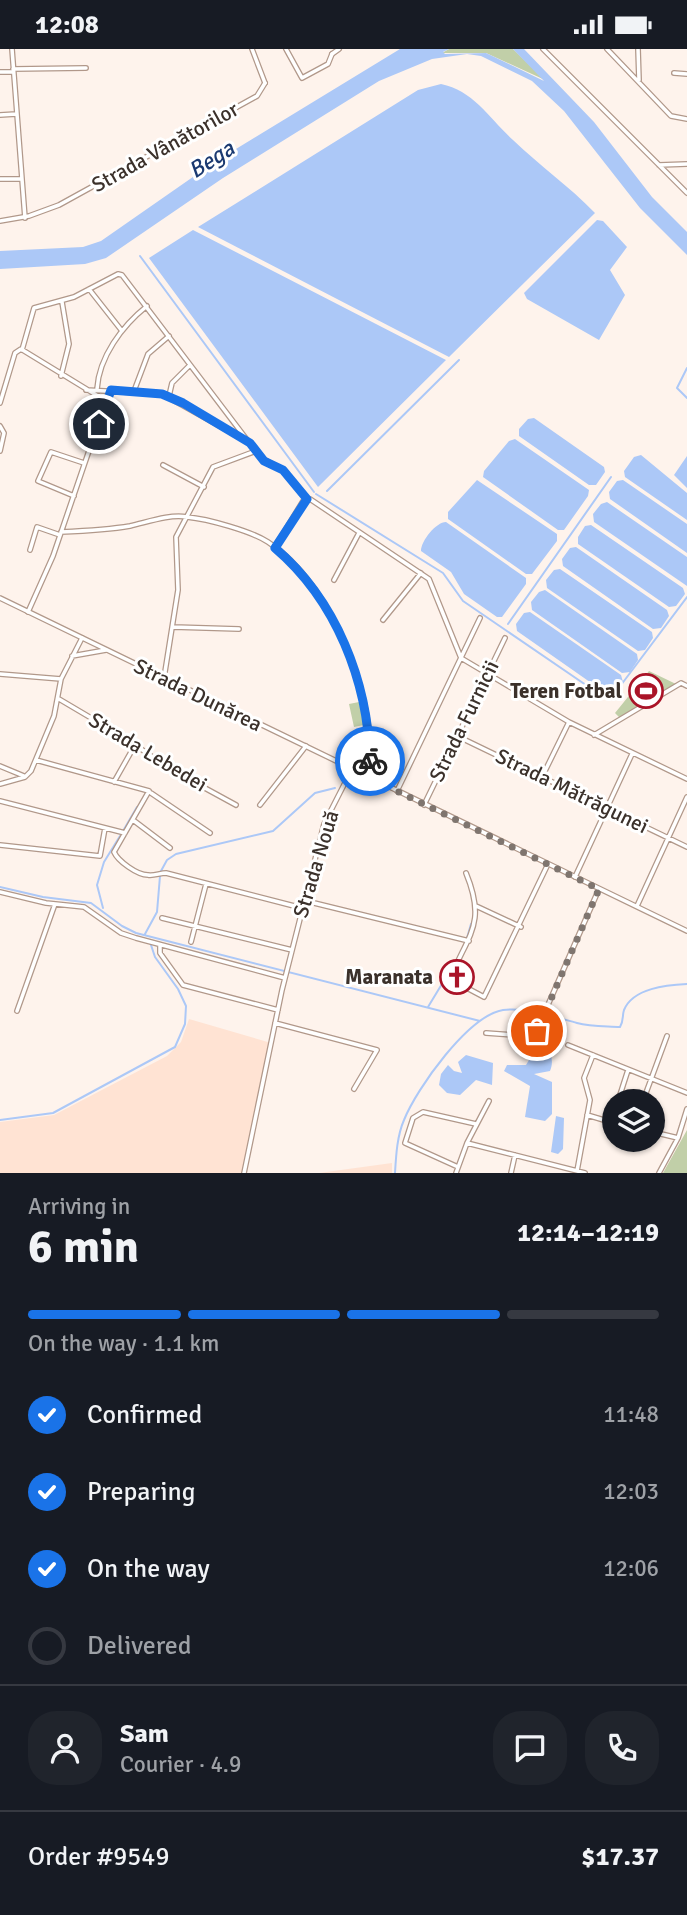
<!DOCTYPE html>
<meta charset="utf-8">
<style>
:root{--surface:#171b24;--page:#20242c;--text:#f1f3f6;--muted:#9ea1a6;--line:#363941;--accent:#1a73e8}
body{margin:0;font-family:Signika,sans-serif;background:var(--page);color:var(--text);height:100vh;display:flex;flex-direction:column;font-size:26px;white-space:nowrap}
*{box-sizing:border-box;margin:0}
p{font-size:23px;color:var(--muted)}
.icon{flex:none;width:38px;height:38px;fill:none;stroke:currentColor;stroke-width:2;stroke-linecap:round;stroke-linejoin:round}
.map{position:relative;height:1124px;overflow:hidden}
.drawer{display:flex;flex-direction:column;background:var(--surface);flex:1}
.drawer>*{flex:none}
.fabs{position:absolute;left:602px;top:1040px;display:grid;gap:14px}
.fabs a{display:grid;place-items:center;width:63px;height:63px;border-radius:50%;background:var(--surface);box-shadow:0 2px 5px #0004;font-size:35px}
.pin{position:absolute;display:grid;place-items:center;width:60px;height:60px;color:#fff;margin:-30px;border:4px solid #fff;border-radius:50%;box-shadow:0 2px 7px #0007}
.courier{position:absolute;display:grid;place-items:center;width:70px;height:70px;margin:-35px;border:5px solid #1a73e8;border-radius:50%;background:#fff;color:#222;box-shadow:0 2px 9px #0007}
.headline em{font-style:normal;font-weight:800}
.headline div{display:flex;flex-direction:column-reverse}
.headline{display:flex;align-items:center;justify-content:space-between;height:119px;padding:0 28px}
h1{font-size:46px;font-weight:800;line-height:52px}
.bar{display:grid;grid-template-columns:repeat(4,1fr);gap:10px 7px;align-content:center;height:84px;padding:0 28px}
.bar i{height:9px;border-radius:5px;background:var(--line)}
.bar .current{background:var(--accent)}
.bar p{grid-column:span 4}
.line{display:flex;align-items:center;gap:18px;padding:0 28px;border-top:2px solid var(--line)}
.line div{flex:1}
.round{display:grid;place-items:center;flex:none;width:74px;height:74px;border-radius:28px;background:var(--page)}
ol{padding:0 28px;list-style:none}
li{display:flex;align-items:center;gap:21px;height:77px}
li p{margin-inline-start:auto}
li .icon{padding:7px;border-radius:50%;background:var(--accent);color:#fff;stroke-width:4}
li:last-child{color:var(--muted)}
li i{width:38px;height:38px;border:4px solid var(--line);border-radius:50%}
.status{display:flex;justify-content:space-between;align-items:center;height:49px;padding:0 35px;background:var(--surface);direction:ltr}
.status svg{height:19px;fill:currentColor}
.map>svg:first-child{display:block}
</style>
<div class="status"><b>12:08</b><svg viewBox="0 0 49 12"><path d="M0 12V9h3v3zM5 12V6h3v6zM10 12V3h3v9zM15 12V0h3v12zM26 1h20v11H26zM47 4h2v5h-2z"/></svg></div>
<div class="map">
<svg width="687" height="1124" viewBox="0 0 687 1124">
<rect width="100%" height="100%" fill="#fef3ec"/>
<path fill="#ffe3d3" d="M 189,970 L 271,994 L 244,1124 L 0,1124 L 0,1073 L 54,1066 L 167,1007 L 181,993 Z
M 392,1114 L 392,1124 L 319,1124 Z"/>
<path fill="#c1cfa8" d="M 449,0 L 513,0 L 545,31 L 486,4 L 442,4 Z
M 649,622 L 676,635 L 620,669 L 615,664 Z
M 359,653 L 364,676 L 354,678 L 349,655 Z
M 687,1081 L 687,1124 L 663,1124 Z"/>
<path fill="#acc8f7" d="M 400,0 L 449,0 L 443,3 L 445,5 L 486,4 L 544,32 L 513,0 L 524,0 L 594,73 L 652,148 L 687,183 L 687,206 L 640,159 L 564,62 L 532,32 L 481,7 L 467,5 L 432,10 L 379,32 L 223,129 L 106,209 L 85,215 L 0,220 L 0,202 L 83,198 L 101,192 L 213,114 Z
M 441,35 C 474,42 489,69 513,91 C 540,117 569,137 595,164 L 449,308 L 198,178 L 418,41 Z
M 597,171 L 603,172 L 627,198 L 610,221 L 625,246 L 599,291 L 527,250 L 524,244 Z
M 193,181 L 446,311 L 318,438 L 149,209 Z
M 534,369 L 604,418 L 605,423 L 596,436 L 589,436 L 519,387 L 519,380 L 528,370 Z
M 515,390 L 589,441 L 588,447 L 564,481 L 558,481 L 483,428 L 484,422 L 509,392 Z
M 641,406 L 687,444 L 687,471 L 625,428 L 624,422 L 634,408 Z
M 687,407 L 687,439 L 674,426 Z
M 477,431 L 557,485 L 557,492 L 532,525 L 526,525 L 448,470 L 448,463 Z
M 623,431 L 687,475 L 687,504 L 610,450 L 609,443 L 617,432 Z
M 607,453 L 687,508 L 687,537 L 594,473 L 593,465 L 601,455 Z
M 446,473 L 526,529 L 526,535 L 502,568 L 497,568 L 464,545 L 451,523 L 421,502 C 421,492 436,473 446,473 Z
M 591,476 L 683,539 L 685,545 L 676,557 L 669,558 L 578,495 L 578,488 L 585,477 Z
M 576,498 L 667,561 L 669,567 L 661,579 L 653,580 L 563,517 L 562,510 L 570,499 Z
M 560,520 L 652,583 L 653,589 L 645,601 L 638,602 L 547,539 L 546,531 L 554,521 Z
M 545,541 L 637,605 L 638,611 L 630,623 L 622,624 L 532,561 L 531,553 L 539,543 Z
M 530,563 L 621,626 L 623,633 L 615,644 L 607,645 L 517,582 L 516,575 L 524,564 Z
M 537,991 C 550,995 555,1011 550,1022 L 534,1025 L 552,1033 L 552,1065 L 545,1072 L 525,1068 L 530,1037 L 504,1022 L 507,1016 L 526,1016 L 529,1011 L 526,1003 Z
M 466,1006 L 493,1014 L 492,1036 L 476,1031 L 460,1046 L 447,1044 L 439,1036 L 441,1025 L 448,1016 L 454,1022 L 462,1024 L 458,1013 Z
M 556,1067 L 564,1069 L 563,1100 L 558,1105 L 551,1103 Z"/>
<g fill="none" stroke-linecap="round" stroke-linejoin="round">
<path stroke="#acc8f7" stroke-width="2" d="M 140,207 L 314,443
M 687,319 L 677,339 L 687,349
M 327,442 L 459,311
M 316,445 L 443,524 L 463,552 L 602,647 L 608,649 L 613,646
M 508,575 L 611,428
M 621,636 L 687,548
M 123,782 L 137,758
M 161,822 L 167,811 L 176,805 L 273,782 L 315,744 L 335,739
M 0,838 L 43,848 L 91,854 L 122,877 L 136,884 L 480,972
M 103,859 L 97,836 L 104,813 L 120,787
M 145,885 L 157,863 L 160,827
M 467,889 L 471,875
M 428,958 L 454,915
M 0,1071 L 53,1064 L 175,998 L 185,975 L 186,957 L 178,940 L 155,908 L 150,893
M 395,1124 C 396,1107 397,1087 404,1071 C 417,1039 468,967 503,961 C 527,958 555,968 577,974 C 591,978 607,977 620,978 C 624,971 622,967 624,961 C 633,939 667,936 687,935"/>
<g stroke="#b1988a" stroke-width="6">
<path id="minor" d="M 12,0 L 25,169
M 252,0 L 265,34
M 286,0 L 302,29 L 328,15 L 332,5
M 607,0 L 671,67 L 687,70
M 638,0 L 639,31
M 13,20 L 86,19
M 0,23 L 13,23
M 674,24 L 687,25
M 0,66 L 16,65
M 0,130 L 22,130
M 89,240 L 122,282
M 22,301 L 34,259 L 74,248 L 118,225 L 122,226 L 260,408 L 283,421 L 307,449
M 61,327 L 69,295 L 62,253
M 97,340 C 99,308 122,277 147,257
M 86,341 L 162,345 L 248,393
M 134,342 L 148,305 L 169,287
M 169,347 L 172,334 L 190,316
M 0,354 L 15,304 L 21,300 L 106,352 L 53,507 L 28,563
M 0,377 L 4,384 L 0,402
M 163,416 L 204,438
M 74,447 L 38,432 L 51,403 L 84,414
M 61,483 C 84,482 107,481 130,477 C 148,473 169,465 187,468 C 208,470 251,482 268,493 C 331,533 381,655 368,728
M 275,498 L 303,452 L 310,450 L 429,530 L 461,609 L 569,673 L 687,730
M 30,501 L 37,478 L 60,486
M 334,531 L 359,484
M 383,571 L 421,524
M 173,578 L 239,580
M 72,607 L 106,601
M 0,625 L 61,630
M 164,629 L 178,541 L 176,488 L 213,418 L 256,402
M 59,650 L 125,689 L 170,720 L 236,756
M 594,686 L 681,634 L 687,637
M 457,687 L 687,798
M 36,711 L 149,742 L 114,803 C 118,812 137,826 148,826 C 154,827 160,824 166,824 L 302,859
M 0,717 L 24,727
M 542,728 L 569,673
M 114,733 L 135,696
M 0,735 L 25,728 L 31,722 L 54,667 L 61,630 L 82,589
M 397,742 L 480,569
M 151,744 L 210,784
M 0,752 L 125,784
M 260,756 L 306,697
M 424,756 L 505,589
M 133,771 L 170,799
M 0,796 L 100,807 L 105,779
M 466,824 C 487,875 468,885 450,930 L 484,948 L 548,815
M 575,828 L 632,705
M 0,843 L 46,854 L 84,858 L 121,884 L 136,889 L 285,929
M 306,852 L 469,892
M 476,857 L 521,878
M 637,857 L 687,748
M 162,869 L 292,901
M 191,893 L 206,835
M 160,896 L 160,904 L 183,936 L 278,961
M 17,962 L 55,855
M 275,974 L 377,1001 L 354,1040
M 486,984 L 526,987 L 536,983 L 599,840
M 568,996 L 687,1044
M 618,1052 L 628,1021
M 643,1052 L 667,987
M 587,1066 L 614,1074
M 611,1073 L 614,1062
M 653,1083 L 678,1089
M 467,1094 L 585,1124
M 458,1118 L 405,1094 L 413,1069 L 423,1063 L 476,1075
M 577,1122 L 590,1051 L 584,1029 L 593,1006
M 244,1124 L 282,941 L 324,775 L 352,720
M 456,1124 L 467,1094 L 489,1052
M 511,1124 L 515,1106
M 659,1124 L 678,1089 L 687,1060"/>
</g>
<g stroke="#b1988a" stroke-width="6">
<path id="tertiary" d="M 543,0 L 687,144
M 332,5 L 339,0
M 659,116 L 687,115
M 0,172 L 29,167 L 59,156 L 257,47 L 265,34
M 0,549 L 687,882"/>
</g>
<use href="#minor" stroke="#fff" stroke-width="3.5"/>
<use href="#tertiary" stroke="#fff" stroke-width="3.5"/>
</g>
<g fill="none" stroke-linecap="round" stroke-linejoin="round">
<path stroke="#7f756f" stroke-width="7" stroke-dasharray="0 12.6" d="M 370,712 L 368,728 L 599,840 L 537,982"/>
<path stroke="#1a73e8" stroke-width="9" d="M 99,375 L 111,341 L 162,345 L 183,354 L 250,394 L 264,412 L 283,421 L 307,450 L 275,499 C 336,551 368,632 370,712"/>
</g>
<defs>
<g id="stadium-ring" transform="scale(1.75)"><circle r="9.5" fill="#fff" stroke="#aa1428" stroke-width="1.5"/><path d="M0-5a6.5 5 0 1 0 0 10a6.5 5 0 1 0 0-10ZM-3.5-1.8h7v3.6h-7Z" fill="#aa1428"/></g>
<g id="church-ring" transform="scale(1.75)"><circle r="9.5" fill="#fff" stroke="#aa1428" stroke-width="1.5"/><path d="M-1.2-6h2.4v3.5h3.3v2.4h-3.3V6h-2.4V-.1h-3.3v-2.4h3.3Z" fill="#aa1428"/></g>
</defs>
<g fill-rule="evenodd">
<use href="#stadium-ring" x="646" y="642"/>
<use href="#church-ring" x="457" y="928"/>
</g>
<g text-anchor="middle" stroke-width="6" stroke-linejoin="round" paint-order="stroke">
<g font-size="21" fill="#3b312b" stroke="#fff">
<text transform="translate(165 98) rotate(-29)" y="7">Strada Vânătorilor</text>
<text transform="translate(198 646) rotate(26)" y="7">Strada Dunărea</text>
<text transform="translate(464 672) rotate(-64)" y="7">Strada Furnicii</text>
<text transform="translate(148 703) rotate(31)" y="7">Strada Lebedei</text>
<text transform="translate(572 742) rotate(26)" y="7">Strada Mătrăgunei</text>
<text transform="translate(316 815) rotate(-73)" y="7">Strada Nouă</text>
</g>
<g font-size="21" font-weight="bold" fill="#3b312b" stroke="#fff" text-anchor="end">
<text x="622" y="649">Teren Fotbal</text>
<text x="433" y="935">Maranata</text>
</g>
<g font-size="23" font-style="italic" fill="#1b3a71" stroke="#fff">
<text transform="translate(211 110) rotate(-33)" y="8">Bega</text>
</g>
</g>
</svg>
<div class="fabs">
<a><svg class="icon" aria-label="layers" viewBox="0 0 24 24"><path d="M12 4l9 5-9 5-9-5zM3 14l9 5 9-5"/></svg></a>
</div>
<div class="pin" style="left:537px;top:982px;background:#ea580c"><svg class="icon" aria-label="bag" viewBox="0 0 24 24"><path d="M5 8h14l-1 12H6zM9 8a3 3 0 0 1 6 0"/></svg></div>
<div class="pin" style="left:99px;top:375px;background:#1f2937"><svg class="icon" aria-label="home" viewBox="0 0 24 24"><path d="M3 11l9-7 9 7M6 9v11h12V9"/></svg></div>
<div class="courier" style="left:370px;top:712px"><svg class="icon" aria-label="bike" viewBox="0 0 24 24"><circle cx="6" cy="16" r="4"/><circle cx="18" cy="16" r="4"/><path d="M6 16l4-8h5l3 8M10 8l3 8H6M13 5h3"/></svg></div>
</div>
<section class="drawer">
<div class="headline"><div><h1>6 min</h1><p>Arriving in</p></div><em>12:14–12:19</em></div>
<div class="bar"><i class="current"></i><i class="current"></i><i class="current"></i><i></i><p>On the way · 1.1 km</p></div>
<ol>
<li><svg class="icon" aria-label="check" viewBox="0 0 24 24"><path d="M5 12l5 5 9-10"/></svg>Confirmed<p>11:48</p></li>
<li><svg class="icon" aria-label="check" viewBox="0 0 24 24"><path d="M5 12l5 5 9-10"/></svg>Preparing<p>12:03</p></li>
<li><svg class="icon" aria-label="check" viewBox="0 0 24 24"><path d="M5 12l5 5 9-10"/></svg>On the way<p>12:06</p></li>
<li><i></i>Delivered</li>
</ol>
<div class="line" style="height:126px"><a class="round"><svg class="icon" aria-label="person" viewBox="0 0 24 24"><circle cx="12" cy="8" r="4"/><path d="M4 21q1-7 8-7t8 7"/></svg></a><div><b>Sam</b><p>Courier · 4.9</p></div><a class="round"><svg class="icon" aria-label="chat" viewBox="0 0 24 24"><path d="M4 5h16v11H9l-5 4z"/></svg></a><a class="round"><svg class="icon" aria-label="phone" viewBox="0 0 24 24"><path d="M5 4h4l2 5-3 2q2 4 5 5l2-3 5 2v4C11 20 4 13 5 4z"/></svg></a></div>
<div class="line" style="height:91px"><div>Order #9549</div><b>$17.37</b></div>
</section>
